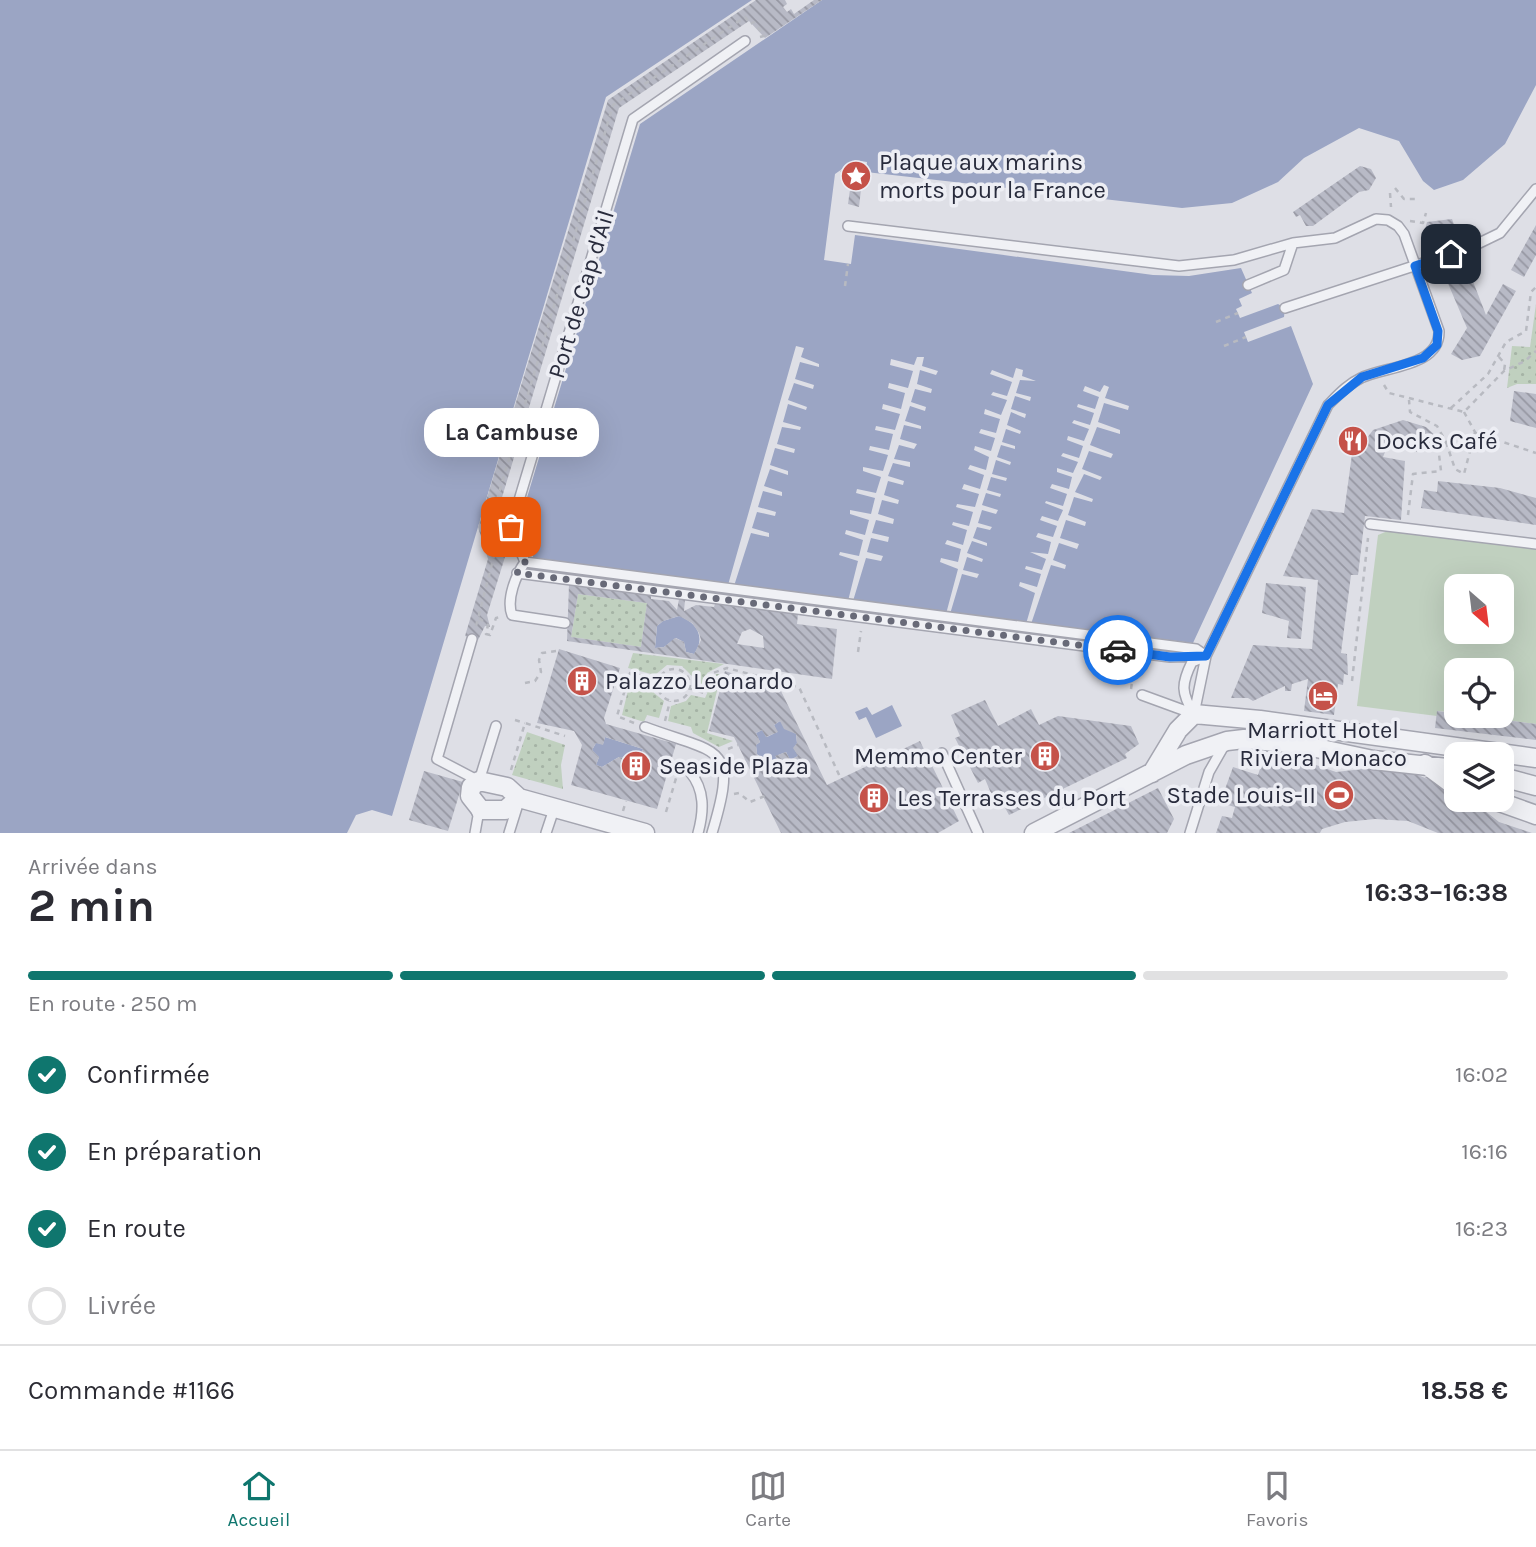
<!DOCTYPE html>
<html lang="fr">
<meta charset="utf-8">
<style>
:root{--surface:#fff;--page:#f7f7f7;--text:#2b2b33;--muted:#7c7c81;--line:#e1e1e2;--accent:#0f766e}
body{margin:0;font-family:Karla,sans-serif;background:var(--page);color:var(--text);height:100vh;display:flex;flex-direction:column;font-size:26px;white-space:nowrap}
*{box-sizing:border-box;margin:0}
p{font-size:23px;color:var(--muted)}
.icon{flex:none;width:38px;height:38px;fill:none;stroke:currentColor;stroke-width:2;stroke-linecap:round;stroke-linejoin:round}
.map{position:relative;height:833px;overflow:hidden}
.side{display:flex;flex-direction:column;background:var(--surface);flex:1}
.side>*{flex:none}
.needle{width:46px;rotate:152deg}
.tools{position:absolute;left:1444px;top:574px;display:grid;gap:14px}
.tools a{display:grid;place-items:center;width:70px;height:70px;border-radius:14px;background:var(--surface);box-shadow:0 7px 28px #0002;font-size:35px}
.pin{position:absolute;display:grid;place-items:center;width:60px;height:60px;color:#fff;margin:-30px;border-radius:14px;box-shadow:0 4px 10px #0006}
.courier{position:absolute;display:grid;place-items:center;width:70px;height:70px;margin:-35px;border:5px solid #1a73e8;border-radius:50%;background:#fff;color:#222;box-shadow:0 2px 9px #0007}
.bubble{position:absolute;height:49px;border-radius:21px;background:var(--surface);box-shadow:0 7px 28px #0002;font-size:23px;font-weight:700;line-height:49px;text-align:center}
.overview em{font-style:normal;font-weight:700}
.overview div{display:flex;flex-direction:column-reverse}
.overview{display:flex;align-items:center;justify-content:space-between;height:119px;padding:0 28px}
h1{font-size:46px;font-weight:700;line-height:52px}
.bar{display:grid;grid-template-columns:repeat(4,1fr);gap:10px 7px;align-content:center;height:84px;padding:0 28px}
.bar i{height:9px;border-radius:5px;background:var(--line)}
.bar .on{background:var(--accent)}
.bar p{grid-column:span 4}
.line{display:flex;align-items:center;gap:18px;padding:0 28px;border-top:2px solid var(--line)}
.line div{flex:1}
ol{padding:0 28px;list-style:none}
li{display:flex;align-items:center;gap:21px;height:77px}
li p{margin-inline-start:auto}
li .icon{padding:7px;border-radius:50%;background:var(--accent);color:#fff;stroke-width:4}
li:last-child{color:var(--muted)}
li i{width:38px;height:38px;border:4px solid var(--line);border-radius:50%}
.tabs{display:flex;justify-content:space-around;align-items:center;height:98px;border-top:2px solid var(--line);background:var(--surface);font-size:19px;color:var(--muted)}
.tabs a{display:grid;justify-items:center;gap:4px}
.tabs .on{color:var(--accent)}
.map>svg:first-child{display:block}
</style>
<div class="map">
<svg width="1536" height="833" viewBox="0 0 1536 833">
<defs>
<pattern id="green-dots" width="8" height="8" patternUnits="userSpaceOnUse" patternTransform="scale(1.75)"><rect width="8" height="8" fill="#c0d0bf"/><path d="M2 2h.1M6 6h.1" fill="none" stroke="#a5b3a5" stroke-width="1.8" stroke-linecap="round"/></pattern>
<pattern id="building-back-hatch" width="6" height="6" patternUnits="userSpaceOnUse" patternTransform="scale(1.75)"><rect width="6" height="6" fill="#b8bac6"/><path d="M-1 5l2 2M0 0l6 6M5-1l2 2" fill="none" stroke="#9697a2"/></pattern>
</defs>
<rect width="100%" height="100%" fill="#dedfe6"/>
<path fill="url(#green-dots)" d="M 1536,304 L 1536,384 L 1517,384 L 1507,388 L 1512,346 L 1530,347 Z
M 578,594 L 647,603 L 641,647 L 571,637 Z
M 633,653 L 724,664 L 707,673 L 703,689 L 692,686 L 693,677 L 682,666 L 667,665 L 655,675 L 628,668 Z
M 716,674 L 721,674 L 707,733 L 733,741 L 719,747 L 693,733 L 691,727 L 668,721 L 671,706 L 686,701 L 691,695 L 705,698 Z
M 631,678 L 653,684 L 654,693 L 664,701 L 659,718 L 647,715 L 644,722 L 622,715 Z
M 527,732 L 565,745 L 561,765 L 563,789 L 512,775 Z"/>
<path fill="#c0d0bf" fill-rule="evenodd" d="M 1390,530 L 1536,548 L 1536,724 L 1474,716 L 1502,716 L 1502,670 L 1456,670 L 1456,713 L 1438,711 L 1437,716 L 1357,706 L 1378,535 ZM 1456,586 L 1502,586 L 1502,632 L 1456,632 Z"/>
<path fill="#9ba5c4" d="M 0,0 L 752,0 L 606,97 L 392,816 L 372,810 L 356,815 L 347,833 L 0,833 Z
M 822,0 L 1536,0 L 1536,85 L 1505,144 L 1463,180 L 1434,190 L 1423,181 L 1399,141 L 1359,128 L 1304,158 L 1278,182 L 1232,203 L 1182,208 L 866,172 L 867,162 L 855,160 L 835,174 L 824,260 L 851,264 L 855,235 L 1153,275 L 1189,276 L 1241,268 L 1252,293 L 1239,299 L 1242,306 L 1236,309 L 1240,318 L 1278,304 L 1285,308 L 1284,317 L 1244,332 L 1248,342 L 1291,326 L 1313,384 L 1193,643 L 535,561 L 519,524 L 640,124 Z
M 679,616 C 697,622 706,638 694,654 L 686,652 L 684,642 L 676,638 L 664,647 L 655,648 L 657,626 L 663,621 Z
M 892,705 L 902,726 L 876,738 L 866,717 L 859,720 L 855,712 L 867,707 L 872,715 Z
M 780,721 L 796,734 L 797,743 L 794,748 L 798,756 L 790,760 L 786,752 L 776,756 L 780,765 L 773,768 L 768,760 L 763,760 L 757,754 L 756,745 L 760,742 L 756,733 L 762,730 L 767,737 L 777,732 L 774,725 Z
M 605,737 L 643,749 L 639,762 L 619,757 L 602,767 L 596,765 L 599,757 L 592,750 L 596,743 L 603,744 Z"/>
<path fill="#dedfe6" d="M 796,346 L 804,348 L 801,357 L 819,364 L 819,367 L 800,362 L 795,379 L 814,385 L 813,389 L 794,383 L 788,400 L 807,407 L 806,410 L 788,404 L 783,422 L 801,427 L 800,430 L 782,427 L 777,444 L 795,449 L 794,453 L 775,448 L 770,465 L 788,471 L 788,475 L 770,469 L 764,486 L 782,492 L 782,496 L 763,491 L 758,507 L 776,512 L 775,516 L 757,512 L 752,528 L 769,533 L 769,537 L 751,533 L 734,586 L 728,585 Z
M 917,357 L 924,357 L 922,366 L 938,371 L 936,375 L 920,370 L 917,384 L 932,389 L 931,393 L 915,389 L 911,402 L 926,407 L 925,411 L 910,406 L 905,421 L 921,426 L 921,429 L 904,425 L 900,439 L 917,444 L 914,449 L 899,445 L 894,459 L 910,462 L 910,467 L 893,463 L 888,476 L 904,481 L 903,485 L 888,481 L 884,495 L 899,500 L 898,504 L 882,500 L 878,514 L 894,519 L 893,524 L 876,520 L 872,533 L 889,537 L 888,542 L 871,538 L 867,552 L 883,556 L 881,561 L 866,558 L 853,601 L 848,601 L 858,561 L 839,555 L 840,552 L 859,556 L 863,540 L 845,534 L 846,530 L 865,535 L 869,520 L 850,514 L 850,510 L 871,514 L 875,498 L 856,493 L 857,489 L 876,493 L 881,477 L 863,471 L 863,467 L 883,471 L 888,455 L 869,450 L 870,446 L 889,450 L 893,434 L 875,430 L 876,426 L 895,430 L 900,414 L 882,409 L 883,404 L 901,409 L 905,393 L 888,388 L 889,383 L 908,388 L 913,371 L 890,365 L 891,359 L 914,365 Z
M 1016,368 L 1023,370 L 1022,376 L 1036,381 L 1020,380 L 1016,393 L 1031,397 L 1030,401 L 1015,396 L 1011,409 L 1026,414 L 1025,418 L 1011,412 L 1007,425 L 1021,431 L 1020,434 L 1006,429 L 1002,442 L 1015,446 L 1015,449 L 1001,445 L 997,457 L 1011,462 L 1010,465 L 996,460 L 992,474 L 1007,478 L 1006,481 L 991,477 L 987,490 L 1001,494 L 1000,497 L 986,493 L 982,505 L 998,510 L 996,514 L 982,510 L 978,523 L 992,527 L 990,530 L 977,527 L 973,538 L 987,543 L 987,546 L 972,541 L 967,553 L 983,559 L 982,562 L 967,557 L 963,570 L 979,574 L 977,578 L 962,574 L 950,614 L 946,614 L 958,569 L 940,562 L 941,558 L 958,562 L 961,549 L 945,544 L 947,540 L 963,545 L 967,530 L 952,525 L 953,522 L 969,526 L 973,512 L 956,507 L 957,504 L 975,507 L 979,494 L 962,489 L 964,484 L 980,489 L 984,475 L 968,469 L 970,465 L 986,470 L 989,457 L 974,450 L 975,446 L 991,451 L 995,438 L 979,433 L 981,429 L 996,433 L 1000,419 L 984,414 L 985,409 L 1001,415 L 1007,400 L 991,395 L 993,392 L 1007,396 L 1012,382 L 990,374 L 992,370 L 1013,378 Z
M 1104,385 L 1109,387 L 1105,398 L 1129,406 L 1128,410 L 1104,403 L 1098,422 L 1120,430 L 1120,434 L 1097,427 L 1090,445 L 1113,454 L 1111,458 L 1089,451 L 1082,469 L 1102,477 L 1100,480 L 1084,474 L 1075,492 L 1093,499 L 1092,502 L 1074,497 L 1068,515 L 1086,522 L 1085,526 L 1066,520 L 1060,538 L 1079,544 L 1077,549 L 1059,543 L 1053,560 L 1066,565 L 1065,569 L 1051,565 L 1031,624 L 1026,624 L 1035,593 L 1019,586 L 1020,582 L 1037,587 L 1041,574 L 1025,569 L 1026,566 L 1042,570 L 1046,559 L 1030,552 L 1048,554 L 1051,542 L 1036,537 L 1038,533 L 1053,537 L 1057,526 L 1040,520 L 1042,516 L 1058,521 L 1063,510 L 1045,503 L 1046,501 L 1063,506 L 1067,494 L 1050,488 L 1052,484 L 1069,489 L 1072,477 L 1057,472 L 1057,468 L 1073,473 L 1078,462 L 1061,456 L 1063,453 L 1079,458 L 1083,446 L 1067,440 L 1068,436 L 1084,441 L 1089,429 L 1072,423 L 1074,420 L 1090,425 L 1094,413 L 1077,407 L 1078,404 L 1095,409 L 1099,397 L 1083,391 L 1085,386 L 1100,392 Z"/>
<path fill="url(#building-back-hatch)" fill-rule="evenodd" d="M 756,0 L 785,0 L 787,4 L 783,7 L 787,12 L 791,9 L 794,14 L 814,0 L 822,0 L 765,38 L 749,21 L 619,108 L 494,524 L 505,557 L 487,615 L 490,627 L 485,626 L 478,640 L 465,636 L 488,559 L 478,527 L 608,100 Z
M 854,162 L 864,163 L 859,207 L 848,204 L 851,182 L 840,171 Z
M 1360,166 L 1371,169 L 1376,178 L 1369,190 L 1359,192 L 1313,226 L 1306,226 L 1300,215 L 1296,217 L 1293,212 Z
M 1452,219 L 1460,241 L 1433,252 L 1425,230 L 1427,222 Z
M 1536,225 L 1536,255 L 1524,277 L 1511,270 Z
M 1467,266 L 1486,315 L 1503,284 L 1516,291 L 1480,356 L 1462,360 L 1451,354 L 1467,328 L 1444,274 Z
M 1514,391 L 1536,394 L 1536,428 L 1510,421 Z
M 1403,420 L 1426,427 L 1438,438 L 1417,452 L 1405,443 L 1397,443 L 1385,452 L 1383,457 L 1405,461 L 1401,520 L 1365,516 L 1358,575 L 1351,575 L 1341,653 L 1347,654 L 1348,675 L 1344,674 L 1343,685 L 1338,684 L 1334,715 L 1304,711 L 1308,679 L 1292,684 L 1291,691 L 1285,691 L 1285,686 L 1253,701 L 1248,698 L 1231,698 L 1253,645 L 1312,649 L 1318,580 L 1283,576 L 1312,509 L 1344,513 L 1352,454 L 1355,454 L 1373,430 Z
M 1438,481 L 1500,488 L 1536,498 L 1536,525 L 1421,508 L 1424,490 L 1437,492 Z
M 1266,583 L 1306,587 L 1301,639 L 1287,638 L 1289,621 L 1262,613 Z
M 569,584 L 651,594 L 651,599 L 669,601 L 677,610 L 679,599 L 685,600 L 684,611 L 696,605 L 714,607 L 715,604 L 798,614 L 797,624 L 837,629 L 832,679 L 567,641 ZM 578,594 L 647,603 L 641,647 L 571,637 ZM 679,616 L 692,623 L 699,633 L 701,640 L 694,654 L 686,652 L 684,642 L 675,638 L 664,647 L 655,648 L 657,626 L 663,621 ZM 750,629 L 763,636 L 764,648 L 737,644 L 742,632 Z
M 559,649 L 620,668 L 604,718 L 606,724 L 676,744 L 657,809 L 571,785 L 582,745 L 574,731 L 537,723 ZM 605,737 L 643,749 L 639,762 L 619,757 L 602,767 L 596,765 L 599,757 L 592,750 L 596,743 L 603,745 Z
M 725,671 L 780,689 L 827,785 L 920,741 L 959,821 L 938,833 L 781,833 L 734,737 L 709,731 ZM 780,721 L 784,729 L 796,734 L 797,743 L 793,748 L 798,756 L 790,760 L 786,752 L 775,756 L 780,765 L 773,768 L 768,760 L 763,760 L 757,754 L 756,745 L 760,742 L 756,733 L 762,730 L 766,737 L 778,732 L 774,725 Z
M 985,700 L 998,726 L 1031,709 L 1039,725 L 1058,716 L 1131,726 L 1139,744 L 1125,754 L 1127,758 L 1009,815 L 998,795 L 993,798 L 985,779 L 978,783 L 955,738 L 960,736 L 951,715 Z
M 1437,711 L 1536,724 L 1536,740 L 1435,728 Z
M 1264,756 L 1293,766 L 1296,758 L 1336,772 L 1380,767 L 1418,775 L 1456,791 L 1456,800 L 1471,800 L 1499,822 L 1532,833 L 1438,833 L 1408,821 L 1375,819 L 1345,822 L 1322,829 L 1320,833 L 1216,833 L 1222,816 L 1232,818 L 1235,807 L 1220,803 L 1233,767 L 1258,775 Z
M 424,771 L 463,782 L 448,831 L 409,820 Z
M 1158,788 L 1174,819 L 1167,833 L 1069,833 Z"/>
<g fill="none" stroke-linecap="round" stroke-linejoin="round">
<g stroke="#a4a5b0" stroke-width="12">
<path id="lane" d="M 848,226 L 1179,266 L 1234,260 L 1293,243 L 1335,238 L 1376,219 L 1388,220 L 1398,226 L 1404,234 L 1439,331 C 1440,367 1385,366 1361,378 C 1348,384 1338,395 1328,405 L 1206,656 L 1194,714 C 1181,693 1181,684 1192,662 L 1206,656
M 1248,285 L 1284,270 L 1293,243
M 1285,308 L 1469,248 L 1500,233 L 1536,189
M 1370,524 L 1536,544
M 525,562 L 1196,649 L 1206,656
M 517,573 L 1170,657 L 1200,656
M 565,623 L 512,615 C 506,599 516,575 525,562 L 511,527 L 633,119 L 745,41
M 472,639 L 437,759 L 479,781 L 496,726
M 1142,695 L 1194,714
M 645,727 C 720,755 739,743 712,833
M 942,753 L 978,833
M 690,772 C 705,790 704,811 698,833
M 475,833 L 478,816 L 475,807
M 509,833 L 519,801
M 546,833 L 554,809
M 1190,833 L 1209,772 L 1225,744"/>
</g>
<g stroke="#a4a5b0" stroke-width="21">
<path id="street" d="M 1425,764 L 1456,787
M 1152,773 L 1178,730 L 1194,714 L 1260,720 L 1536,758
M 1502,777 L 1536,786
M 479,781 L 507,787 L 519,798 L 505,810 L 481,810 L 470,796 L 471,787 Z
M 519,798 L 645,833
M 1494,800 L 1536,815
M 1034,833 L 1186,755 L 1227,741 L 1244,739 L 1298,744 L 1373,760 L 1456,769"/>
</g>
<path stroke="#b8bac1" stroke-width="2.5" stroke-dasharray="5 5" stroke-linecap="butt" d="M 1395,188 L 1404,199 L 1418,199
M 1390,193 L 1391,207
M 1410,221 L 1423,223 L 1426,213
M 845,286 L 848,264
M 1216,322 L 1238,313
M 1224,346 L 1246,337
M 1499,357 L 1505,364 L 1504,371
M 1384,385 L 1389,393 L 1464,412 L 1504,371 L 1525,361 L 1536,351
M 1451,408 L 1488,374 L 1506,342 L 1526,331 L 1531,292 L 1536,287
M 1476,433 L 1536,453
M 1446,442 L 1455,469 L 1464,474 L 1475,432 L 1464,412
M 1408,515 L 1413,474 L 1441,471 L 1438,446 L 1446,442 L 1437,426 L 1410,412 L 1409,400
M 479,618 L 488,625 L 486,634 L 490,635 L 496,618 L 501,617
M 476,626 L 495,552 L 489,527 L 613,105 L 745,17 L 750,24 L 754,22 L 764,36 L 756,38
M 858,652 L 861,631
M658 685a16 16 0 1 1 32 0a16 16 0 1 1-32 0Z
M 1352,681 L 1368,538
M 525,683 L 535,681 L 541,672 L 539,660 L 542,653 L 556,651
M 689,688 L 704,693 L 710,674 L 727,668 L 799,687 L 840,777
M 1131,689 L 1135,664
M 515,720 L 525,723
M 665,721 L 670,701
M 634,723 L 617,716 L 630,673 L 659,680
M 728,749 L 738,745
M 511,770 L 525,723 L 565,736
M 734,794 L 739,793 L 750,802 L 765,796
M 623,811 L 626,801
M 666,812 L 677,775"/>
<use href="#lane" stroke="#f0f1f5" stroke-width="9"/>
<use href="#street" stroke="#f0f1f5" stroke-width="18"/>
</g>
<g fill="none" stroke-linecap="round" stroke-linejoin="round">
<path stroke="#686a78" stroke-width="7" stroke-dasharray="0 12.6" d="M 511,527 L 525,562 L 517,573 L 1118,650"/>
<path stroke="#1a73e8" stroke-width="9" d="M 1118,650 L 1170,657 L 1206,656 L 1328,405 L 1362,377 L 1423,358 L 1437,345 L 1438,331 L 1415,266 L 1451,254"/>
</g>
<defs>
<g id="sight-disc" transform="scale(1.575)"><circle r="9.5" fill="#c55249" stroke="#edeef4"/><path d="M0-6L1.8-2.2L6-1.7L2.9 1.2L3.7 5.4L0 3.3L-3.7 5.4L-2.9 1.2L-6-1.7L-1.8-2.2Z" fill="#fff"/></g>
<g id="restaurant-disc" transform="scale(1.575)"><circle r="9.5" fill="#c55249" stroke="#edeef4"/><path d="M-5-6h1v4h1v-4h1v4h1v-4h1v5L-1.5 .5V6h-2V.5L-5-1ZM5-6V6H3V1.5H1.5Q1.5-4 5-6Z" fill="#fff"/></g>
<g id="building-disc" transform="scale(1.575)"><circle r="9.5" fill="#c55249" stroke="#edeef4"/><path d="M-4-6H4V6H1V3H-1V6H-4ZM-2.5-4.3h1.7v1.8h-1.7ZM.8-4.3h1.7v1.8H.8ZM-2.5-1h1.7V.8h-1.7ZM.8-1h1.7V.8H.8Z" fill="#fff"/></g>
<g id="hotel-disc" transform="scale(1.575)"><circle r="9.5" fill="#c55249" stroke="#edeef4"/><path d="M-6-4.5h1.5V1H6V5H4.5V3h-9V5H-6ZM-4 0a1.8 1.8 0 1 1 3.6 0ZM.5 0V-2.5h3Q6-2.5 6 0Z" fill="#fff"/></g>
<g id="stadium-disc" transform="scale(1.575)"><circle r="9.5" fill="#c55249" stroke="#edeef4"/><path d="M0-5a6.5 5 0 1 0 0 10a6.5 5 0 1 0 0-10ZM-3.5-1.8h7v3.6h-7Z" fill="#fff"/></g>
</defs>
<g fill-rule="evenodd">
<use href="#sight-disc" x="856" y="176"/>
<use href="#restaurant-disc" x="1353" y="441"/>
<use href="#building-disc" x="582" y="681"/>
<use href="#hotel-disc" x="1323" y="696"/>
<use href="#building-disc" x="1045" y="756"/>
<use href="#building-disc" x="636" y="766"/>
<use href="#stadium-disc" x="1339" y="795"/>
<use href="#building-disc" x="874" y="798"/>
</g>
<g text-anchor="middle" stroke-width="7" stroke-linejoin="round" paint-order="stroke">
<g font-size="24" fill="#282b3c" stroke="#edeef4" text-anchor="start">
<text x="879" y="170">Plaque aux marins<tspan x="879" dy="28">morts pour la France</tspan></text>
<text x="1376" y="449">Docks Café</text>
<text x="605" y="689">Palazzo Leonardo</text>
<text x="1323" y="738" text-anchor="middle">Marriott Hotel<tspan x="1323" dy="28">Riviera Monaco</tspan></text>
<text x="1022" y="764" text-anchor="end">Memmo Center</text>
<text x="659" y="774">Seaside Plaza</text>
<text x="1316" y="803" text-anchor="end">Stade Louis-II</text>
<text x="897" y="806">Les Terrasses du Port</text>
</g>
<g font-size="24" fill="#282b3c" stroke="#edeef4">
<text transform="translate(581 294) rotate(-73)" y="8">Port de Cap d'Ail</text>
</g>
</g>
</svg>
<div class="tools">
<a><svg class="needle" viewBox="-14 -14 28 28"><path d="M0-13l5 13h-10z" fill="#e53935"/><path d="M0 13l5-13h-10z" fill="#7c7c81"/></svg></a>
<a><svg class="icon" aria-label="locate" viewBox="0 0 24 24"><circle cx="12" cy="12" r="6"/><path d="M12 2v4M12 18v4M2 12h4M18 12h4"/></svg></a>
<a><svg class="icon" aria-label="layers" viewBox="0 0 24 24"><path d="M12 4l9 5-9 5-9-5zM3 14l9 5 9-5"/></svg></a>
</div>
<div class="pin" style="left:511px;top:527px;background:#ea580c"><svg class="icon" aria-label="bag" viewBox="0 0 24 24"><path d="M5 8h14l-1 12H6zM9 8a3 3 0 0 1 6 0"/></svg></div>
<div class="pin" style="left:1451px;top:254px;background:#1f2937"><svg class="icon" aria-label="home" viewBox="0 0 24 24"><path d="M3 11l9-7 9 7M6 9v11h12V9"/></svg></div>
<div class="courier" style="left:1118px;top:650px"><svg class="icon" aria-label="car" viewBox="0 0 24 24"><path d="M5 17H2v-5l4-1 3-4h7l3 4 3 1v5h-3M9 17h6M6 11h13"/><circle cx="7" cy="17" r="2"/><circle cx="17" cy="17" r="2"/></svg></div>
<div class="bubble" style="left:424px;top:408px;width:175px">La Cambuse</div>
</div>
<section class="side">
<div class="overview"><div><h1>2 min</h1><p>Arrivée dans</p></div><em>16:33–16:38</em></div>
<div class="bar"><i class="on"></i><i class="on"></i><i class="on"></i><i></i><p>En route · 250 m</p></div>
<ol>
<li><svg class="icon" aria-label="check" viewBox="0 0 24 24"><path d="M5 12l5 5 9-10"/></svg>Confirmée<p>16:02</p></li>
<li><svg class="icon" aria-label="check" viewBox="0 0 24 24"><path d="M5 12l5 5 9-10"/></svg>En préparation<p>16:16</p></li>
<li><svg class="icon" aria-label="check" viewBox="0 0 24 24"><path d="M5 12l5 5 9-10"/></svg>En route<p>16:23</p></li>
<li><i></i>Livrée</li>
</ol>
<div class="line" style="height:91px"><div>Commande #1166</div><b>18.58 €</b></div>
</section>
<nav class="tabs">
<a class="on"><svg class="icon" aria-label="home" viewBox="0 0 24 24"><path d="M3 11l9-7 9 7M6 9v11h12V9"/></svg>Accueil</a>
<a><svg class="icon" aria-label="map" viewBox="0 0 24 24"><path d="M3 6l6-2 6 2 6-2v14l-6 2-6-2-6 2zM9 4v14M15 6v14"/></svg>Carte</a>
<a><svg class="icon" aria-label="saved" viewBox="0 0 24 24"><path d="M7 4h10v16l-5-4-5 4z"/></svg>Favoris</a>
</nav>
